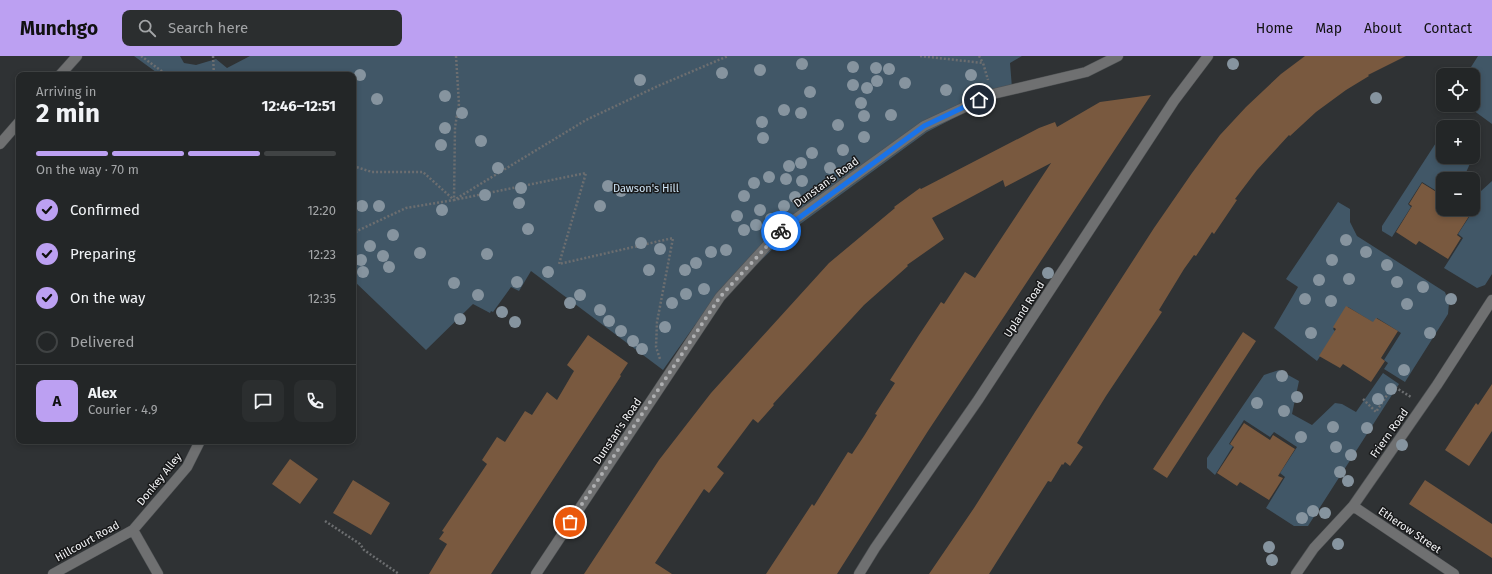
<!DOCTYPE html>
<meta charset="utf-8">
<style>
:root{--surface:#232627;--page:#2b2e2f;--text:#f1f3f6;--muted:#a3a5a7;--line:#404344;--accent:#bca0f2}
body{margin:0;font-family:"Fira Sans",sans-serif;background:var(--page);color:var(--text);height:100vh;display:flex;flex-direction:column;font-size:15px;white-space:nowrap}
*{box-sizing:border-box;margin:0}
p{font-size:13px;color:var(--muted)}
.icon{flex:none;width:22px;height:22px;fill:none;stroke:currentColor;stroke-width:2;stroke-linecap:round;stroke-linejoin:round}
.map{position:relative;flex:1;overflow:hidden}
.side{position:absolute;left:16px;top:16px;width:340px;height:372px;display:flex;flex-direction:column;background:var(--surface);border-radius:8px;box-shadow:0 2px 6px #0003,0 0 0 1px var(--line)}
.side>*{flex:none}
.fabs{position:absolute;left:1436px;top:12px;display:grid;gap:8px}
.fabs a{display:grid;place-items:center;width:44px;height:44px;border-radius:8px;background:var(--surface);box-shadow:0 2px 6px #0003,0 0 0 1px var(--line);font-size:20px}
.pin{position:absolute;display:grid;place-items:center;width:34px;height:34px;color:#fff;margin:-17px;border:2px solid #fff;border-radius:50%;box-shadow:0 1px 4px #0007}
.courier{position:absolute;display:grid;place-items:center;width:40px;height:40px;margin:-20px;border:3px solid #1a73e8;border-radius:50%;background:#fff;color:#222;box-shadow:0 1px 5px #0007}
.overview em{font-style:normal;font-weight:700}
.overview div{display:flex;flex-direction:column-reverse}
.overview{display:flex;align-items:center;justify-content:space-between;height:68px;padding:0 20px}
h1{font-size:26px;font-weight:700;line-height:30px}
.bar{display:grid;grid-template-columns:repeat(4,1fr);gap:6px 4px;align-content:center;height:48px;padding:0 20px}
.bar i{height:5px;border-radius:3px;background:var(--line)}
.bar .selected{background:var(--accent)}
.bar p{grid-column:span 4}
.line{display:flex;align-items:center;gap:10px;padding:0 20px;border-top:1px solid var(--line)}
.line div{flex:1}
.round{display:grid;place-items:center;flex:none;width:42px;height:42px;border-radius:8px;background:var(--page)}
ol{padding:0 20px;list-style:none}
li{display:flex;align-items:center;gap:12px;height:44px}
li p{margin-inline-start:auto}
li .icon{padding:4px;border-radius:50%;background:var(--accent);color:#111;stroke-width:4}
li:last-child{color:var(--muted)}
li i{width:22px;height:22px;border:2px solid var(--line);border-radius:50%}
header{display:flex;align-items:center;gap:24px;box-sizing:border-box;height:56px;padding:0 20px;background:var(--accent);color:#111}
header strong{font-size:19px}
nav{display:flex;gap:22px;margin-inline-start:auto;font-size:14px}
.search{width:280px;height:36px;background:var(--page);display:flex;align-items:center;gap:10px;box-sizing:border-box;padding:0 14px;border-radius:8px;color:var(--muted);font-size:15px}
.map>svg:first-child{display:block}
</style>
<header>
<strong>Munchgo</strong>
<div class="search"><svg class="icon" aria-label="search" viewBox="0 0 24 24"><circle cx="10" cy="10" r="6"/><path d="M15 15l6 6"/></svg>Search here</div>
<nav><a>Home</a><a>Map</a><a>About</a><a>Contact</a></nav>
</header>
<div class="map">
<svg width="1492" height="518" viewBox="0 0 1492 518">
<rect width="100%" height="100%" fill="#2f3234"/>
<path fill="#415767" d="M 134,0 L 180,0 L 184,7 L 196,9 L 216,3 L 227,12 L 250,0 L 1022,0 L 1010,7 L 1012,32 L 927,76 L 792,174 L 695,269 L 663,314 L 531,215 L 519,235 L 511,231 L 493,256 L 491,255 L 490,257 L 473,248 L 426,294 L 353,224 L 353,19 L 160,19 Z
M 1478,0 L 1492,0 L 1492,68 L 1466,49 L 1473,49 L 1473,19 L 1466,19 Z
M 1443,76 L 1443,101 L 1473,101 L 1463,123 L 1443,123 L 1443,139 L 1422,126 L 1408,148 L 1411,151 L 1392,181 L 1382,175 L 1382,170 Z
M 1492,125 L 1492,218 L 1485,229 L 1477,232 L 1444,212 L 1463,182 L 1458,178 L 1475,152 L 1473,150 L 1473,131 L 1480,136 Z
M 1338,146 L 1350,153 L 1350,166 L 1357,180 L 1445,236 L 1449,247 L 1448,258 L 1405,326 L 1384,313 L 1388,307 L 1384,304 L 1401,277 L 1377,262 L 1374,267 L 1348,251 L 1333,273 L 1336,276 L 1317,305 L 1274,272 L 1298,231 L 1286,223 Z
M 1279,314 L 1299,325 L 1292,358 L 1312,369 L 1335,347 L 1342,348 L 1356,356 L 1383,317 L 1399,328 L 1308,470 L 1294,470 L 1266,452 L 1285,421 L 1280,417 L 1297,391 L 1274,376 L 1270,381 L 1244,364 L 1229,388 L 1233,390 L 1215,419 L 1207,412 L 1207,402 L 1264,319 Z"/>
<path fill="#79593f" d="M 1305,0 L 1406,0 L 1368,19 L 1369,20 L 1346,34 L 1316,56 L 1290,80 L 1289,79 L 1257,114 L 1235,143 L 1237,144 L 1214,178 L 1212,176 L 1196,200 L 1194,199 L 1184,213 L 1159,254 L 1162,256 L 1106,340 L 1077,387 L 1083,391 L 1070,410 L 1065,406 L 1063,409 L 1062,408 L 1051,426 L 1048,425 L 989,518 L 929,518 L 974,452 L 1035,356 L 1154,172 L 1192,117 L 1220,79 L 1246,51 L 1281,18 Z
M 1151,39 L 928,375 L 837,518 L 766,518 L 812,448 L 814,450 L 848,396 L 852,398 L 864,380 L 877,359 L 875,358 L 895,327 L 890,324 L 919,279 L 941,246 L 944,248 L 965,216 L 975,222 L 1051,107 L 1005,131 L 1003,124 L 932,162 L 944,183 L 907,209 L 908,210 L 864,249 L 773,348 L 774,349 L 758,367 L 753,363 L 717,411 L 724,417 L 709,437 L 704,433 L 655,507 L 672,518 L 584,518 L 659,404 L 711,337 L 829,207 L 895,152 L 894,151 L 920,132 L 921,133 L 1039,72 L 1055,66 L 1057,71 L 1100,46 Z
M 1422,127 L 1443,140 L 1443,153 L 1464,153 L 1471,157 L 1457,179 L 1461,182 L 1448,203 L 1419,185 L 1416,189 L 1396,176 L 1412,150 L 1409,148 Z
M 1346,250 L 1373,266 L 1376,262 L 1398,275 L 1381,302 L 1385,305 L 1371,326 L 1343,308 L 1340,312 L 1319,300 L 1336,273 L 1333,271 Z
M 1243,276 L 1256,285 L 1167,422 L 1153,413 Z
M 588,279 L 628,307 L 620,319 L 621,320 L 491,518 L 429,518 L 447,488 L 439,483 L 444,476 L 442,475 L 487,408 L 482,404 L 497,381 L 505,386 L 525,355 L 532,359 L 547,336 L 557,344 L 574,315 L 567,309 Z
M 1492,328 L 1492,375 L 1469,410 L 1445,394 L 1476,347 L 1478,349 Z
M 1244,367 L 1270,384 L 1273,379 L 1295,393 L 1278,420 L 1283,422 L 1269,444 L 1240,426 L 1237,430 L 1217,417 L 1234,391 L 1230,388 Z
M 290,403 L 318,423 L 300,448 L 272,428 Z
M 353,424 L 390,447 L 371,479 L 333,457 Z
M 1425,424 L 1492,468 L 1492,502 L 1409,448 Z"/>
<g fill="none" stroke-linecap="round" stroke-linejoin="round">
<g stroke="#4e5153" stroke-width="11">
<path id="minor" d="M 60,19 L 77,0
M 0,88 L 19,66
M 1353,450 L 1454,518
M 133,474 L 158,518
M 53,518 L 133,474 L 187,411 L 200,385
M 536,518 L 720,241 L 783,172 L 924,70 L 993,38 L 1086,16 L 1118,0
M 859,518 L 875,492 L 978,344 L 1174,45 L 1208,0
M 1296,518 L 1314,492 L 1353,450 L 1437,329 L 1492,244"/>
</g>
<path stroke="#6c6e70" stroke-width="2.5" stroke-dasharray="2 2" stroke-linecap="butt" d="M 141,0 L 167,19
M 213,0 L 214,19
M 456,0 L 459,48 L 455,71 L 454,144 L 586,117 L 559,208 L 673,182 L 657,266 L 656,291 L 660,303
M 920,0 L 983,7 L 988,24
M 979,0 L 983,7
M 353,110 L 372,116 L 423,116 L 454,144
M 353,180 L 357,175 L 406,152 L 454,144 L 586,64 L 658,30 L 728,0
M 1363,343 L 1376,356 L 1393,330 L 1411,341
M 325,465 L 360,488 L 364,494 L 399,518"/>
<use href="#minor" stroke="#6f7071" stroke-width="10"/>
</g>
<g fill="#86949f">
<circle cx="802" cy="8" r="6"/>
<circle cx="1233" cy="8" r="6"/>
<circle cx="853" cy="11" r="6"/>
<circle cx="876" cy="12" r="6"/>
<circle cx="889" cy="13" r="6"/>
<circle cx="760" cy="14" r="6"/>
<circle cx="722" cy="17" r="6"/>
<circle cx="360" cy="19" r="6"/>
<circle cx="971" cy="19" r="6"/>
<circle cx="640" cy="24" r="6"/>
<circle cx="877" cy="25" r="6"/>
<circle cx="905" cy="27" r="6"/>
<circle cx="853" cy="29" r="6"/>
<circle cx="867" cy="32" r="6"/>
<circle cx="946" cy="34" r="6"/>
<circle cx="810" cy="36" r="6"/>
<circle cx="445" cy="40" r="6"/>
<circle cx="1376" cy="42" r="6"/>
<circle cx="377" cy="43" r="6"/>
<circle cx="861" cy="47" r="6"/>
<circle cx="784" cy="54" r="6"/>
<circle cx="462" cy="57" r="6"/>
<circle cx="801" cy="57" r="6"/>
<circle cx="891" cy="59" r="6"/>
<circle cx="864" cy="60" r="6"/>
<circle cx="762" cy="66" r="6"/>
<circle cx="838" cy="69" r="6"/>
<circle cx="445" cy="72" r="6"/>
<circle cx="864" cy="81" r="6"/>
<circle cx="763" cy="82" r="6"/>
<circle cx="481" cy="85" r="6"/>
<circle cx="441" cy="89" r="6"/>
<circle cx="843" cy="94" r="6"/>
<circle cx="812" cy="97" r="6"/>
<circle cx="801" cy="107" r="6"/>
<circle cx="789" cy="110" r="6"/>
<circle cx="498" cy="112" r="6"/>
<circle cx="830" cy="112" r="6"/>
<circle cx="769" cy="121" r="6"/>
<circle cx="786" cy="123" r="6"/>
<circle cx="802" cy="125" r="6"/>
<circle cx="754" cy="127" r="6"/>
<circle cx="608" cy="130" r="6"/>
<circle cx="521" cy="132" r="6"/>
<circle cx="621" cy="135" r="6"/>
<circle cx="485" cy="139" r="6"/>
<circle cx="744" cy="140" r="6"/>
<circle cx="795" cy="141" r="6"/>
<circle cx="519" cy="147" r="6"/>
<circle cx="362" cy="150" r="6"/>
<circle cx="379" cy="150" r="6"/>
<circle cx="600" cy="150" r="6"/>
<circle cx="784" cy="150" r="6"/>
<circle cx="442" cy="154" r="6"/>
<circle cx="760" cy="154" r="6"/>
<circle cx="737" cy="160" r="6"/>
<circle cx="771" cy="163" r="6"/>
<circle cx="756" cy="169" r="6"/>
<circle cx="528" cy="173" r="6"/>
<circle cx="744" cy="174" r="6"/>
<circle cx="393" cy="179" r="6"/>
<circle cx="1346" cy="184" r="6"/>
<circle cx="641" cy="187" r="6"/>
<circle cx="370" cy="190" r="6"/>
<circle cx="660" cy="193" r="6"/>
<circle cx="726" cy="194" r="6"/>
<circle cx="711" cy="196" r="6"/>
<circle cx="1366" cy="196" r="6"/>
<circle cx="420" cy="197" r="6"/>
<circle cx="487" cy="198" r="6"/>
<circle cx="383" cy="200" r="6"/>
<circle cx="361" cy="204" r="6"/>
<circle cx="1332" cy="204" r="6"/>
<circle cx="696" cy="207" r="6"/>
<circle cx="1387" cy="209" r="6"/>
<circle cx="389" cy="211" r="6"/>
<circle cx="649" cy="214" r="6"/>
<circle cx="685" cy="214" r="6"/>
<circle cx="363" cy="216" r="6"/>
<circle cx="548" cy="216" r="6"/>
<circle cx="1048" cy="217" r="6"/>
<circle cx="1349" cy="223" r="6"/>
<circle cx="1319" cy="224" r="6"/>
<circle cx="517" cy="226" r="6"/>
<circle cx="1397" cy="226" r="6"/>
<circle cx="454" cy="227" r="6"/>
<circle cx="1423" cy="231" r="6"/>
<circle cx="704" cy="233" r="6"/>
<circle cx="686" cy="238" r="6"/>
<circle cx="478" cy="239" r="6"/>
<circle cx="580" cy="239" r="6"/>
<circle cx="1305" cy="243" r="6"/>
<circle cx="1451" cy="243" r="6"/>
<circle cx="1331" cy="245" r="6"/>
<circle cx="570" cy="247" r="6"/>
<circle cx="672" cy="247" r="6"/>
<circle cx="1407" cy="248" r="6"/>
<circle cx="600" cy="254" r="6"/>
<circle cx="502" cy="256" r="6"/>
<circle cx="460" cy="263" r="6"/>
<circle cx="609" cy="265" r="6"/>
<circle cx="515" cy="266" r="6"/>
<circle cx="665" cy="271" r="6"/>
<circle cx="621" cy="275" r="6"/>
<circle cx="1311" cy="277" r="6"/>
<circle cx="1430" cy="277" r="6"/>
<circle cx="633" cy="285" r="6"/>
<circle cx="642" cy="293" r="6"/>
<circle cx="1404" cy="314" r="6"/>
<circle cx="1282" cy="320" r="6"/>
<circle cx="1391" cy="333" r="6"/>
<circle cx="1297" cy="341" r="6"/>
<circle cx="1378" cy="343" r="6"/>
<circle cx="1257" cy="347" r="6"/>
<circle cx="1284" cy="355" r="6"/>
<circle cx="1333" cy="371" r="6"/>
<circle cx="1367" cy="372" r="6"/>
<circle cx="1301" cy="381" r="6"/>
<circle cx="1402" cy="389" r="6"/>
<circle cx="1336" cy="391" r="6"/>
<circle cx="1351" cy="399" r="6"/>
<circle cx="1340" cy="416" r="6"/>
<circle cx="1348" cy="425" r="6"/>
<circle cx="1313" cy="455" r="6"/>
<circle cx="1325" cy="457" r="6"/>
<circle cx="1302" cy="462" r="6"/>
<circle cx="1338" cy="488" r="6"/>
<circle cx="1269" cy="491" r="6"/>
<circle cx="1272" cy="504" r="6"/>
</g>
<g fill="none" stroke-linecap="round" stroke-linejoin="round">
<path stroke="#aeafb1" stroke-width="4" stroke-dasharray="0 7.2" d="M 570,466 L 720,241 L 781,175"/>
<path stroke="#1a73e8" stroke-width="5" d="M 781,175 L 924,70 L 979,44"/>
</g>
<g text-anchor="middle" stroke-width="3" stroke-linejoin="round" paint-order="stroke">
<g font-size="11" fill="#f2f3f5" stroke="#18191a">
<text transform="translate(826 126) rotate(-36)" y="4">Dunstan's Road</text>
<text transform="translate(1024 253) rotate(-57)" y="4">Upland Road</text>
<text transform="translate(617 375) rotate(-56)" y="4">Dunstan's Road</text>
<text transform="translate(1389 377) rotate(-55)" y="4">Friern Road</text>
<text transform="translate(159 423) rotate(-51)" y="4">Donkey Alley</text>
<text transform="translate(1410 474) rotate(34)" y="4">Etherow Street</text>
<text transform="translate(87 485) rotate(-29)" y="4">Hillcourt Road</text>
</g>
<g font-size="11" fill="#cee5f7" stroke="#18191a">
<text x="646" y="136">Dawson's Hill</text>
</g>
</g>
</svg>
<div class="fabs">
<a><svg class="icon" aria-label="locate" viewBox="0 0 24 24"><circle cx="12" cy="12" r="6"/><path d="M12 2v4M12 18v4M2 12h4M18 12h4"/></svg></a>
<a>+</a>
<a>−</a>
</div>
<div class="pin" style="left:570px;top:466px;background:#ea580c"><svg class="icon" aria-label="bag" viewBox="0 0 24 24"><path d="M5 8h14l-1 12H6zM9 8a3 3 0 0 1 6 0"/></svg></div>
<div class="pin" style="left:979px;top:44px;background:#1f2937"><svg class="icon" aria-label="home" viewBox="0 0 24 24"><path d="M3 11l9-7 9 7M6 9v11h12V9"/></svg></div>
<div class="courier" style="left:781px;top:175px"><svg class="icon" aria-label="bike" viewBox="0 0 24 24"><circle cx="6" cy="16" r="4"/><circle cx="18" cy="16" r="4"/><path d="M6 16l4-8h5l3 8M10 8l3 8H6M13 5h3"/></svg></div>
<section class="side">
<div class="overview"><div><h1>2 min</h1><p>Arriving in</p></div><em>12:46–12:51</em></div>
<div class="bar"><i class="selected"></i><i class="selected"></i><i class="selected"></i><i></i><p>On the way · 70 m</p></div>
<ol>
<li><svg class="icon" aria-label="check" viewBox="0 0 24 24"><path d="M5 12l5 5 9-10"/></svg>Confirmed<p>12:20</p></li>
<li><svg class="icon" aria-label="check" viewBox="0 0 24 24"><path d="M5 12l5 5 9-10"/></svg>Preparing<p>12:23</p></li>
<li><svg class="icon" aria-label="check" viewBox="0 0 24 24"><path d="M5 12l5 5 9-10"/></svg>On the way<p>12:35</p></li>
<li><i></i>Delivered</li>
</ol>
<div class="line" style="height:72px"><b class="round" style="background:var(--accent);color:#111">A</b><div><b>Alex</b><p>Courier · 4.9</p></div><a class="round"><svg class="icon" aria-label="chat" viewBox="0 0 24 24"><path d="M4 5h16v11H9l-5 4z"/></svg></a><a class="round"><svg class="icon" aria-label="phone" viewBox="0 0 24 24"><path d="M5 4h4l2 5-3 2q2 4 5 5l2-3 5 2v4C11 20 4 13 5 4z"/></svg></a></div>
</section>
</div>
